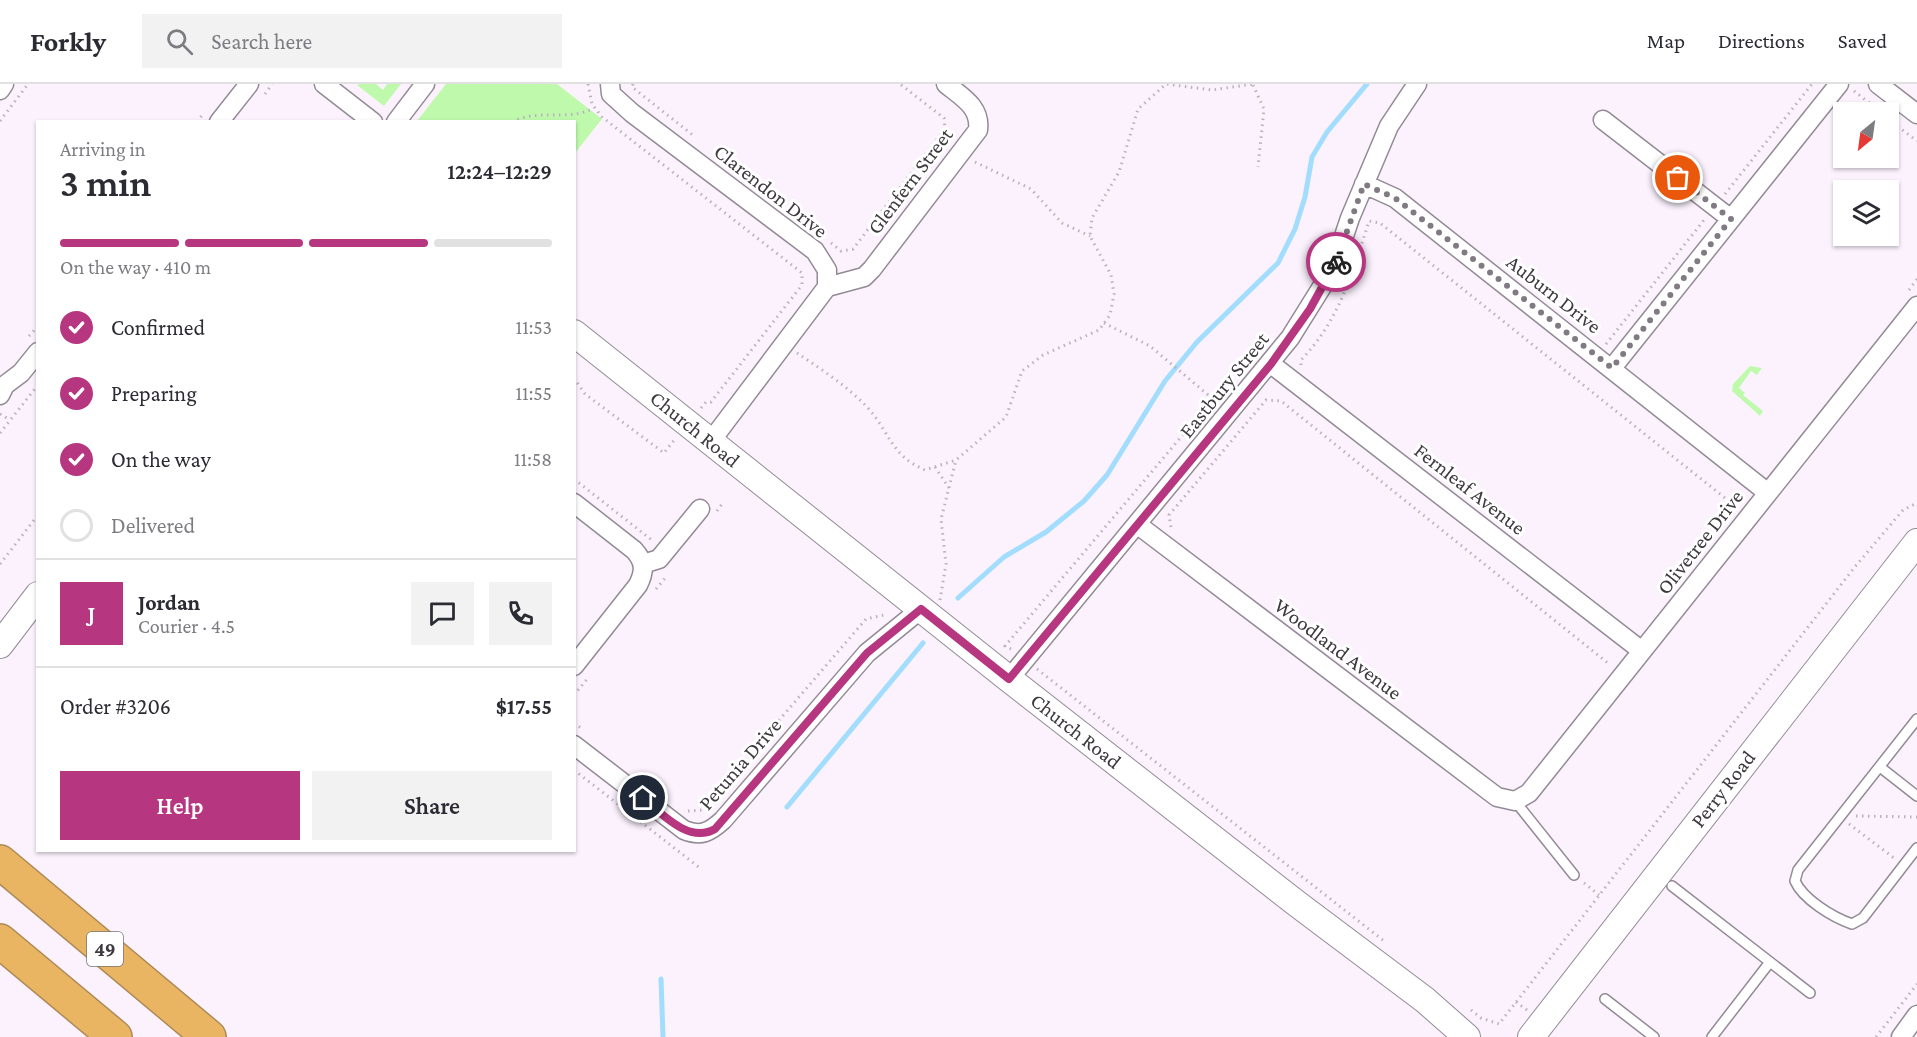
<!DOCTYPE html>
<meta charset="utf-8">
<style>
:root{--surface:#fff;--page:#f2f2f3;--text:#2b2b33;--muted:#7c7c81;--line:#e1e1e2;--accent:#b63680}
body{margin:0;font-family:"Crimson Pro",serif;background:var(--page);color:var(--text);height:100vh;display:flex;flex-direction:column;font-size:22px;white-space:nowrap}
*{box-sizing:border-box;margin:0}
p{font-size:20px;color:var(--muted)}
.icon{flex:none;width:33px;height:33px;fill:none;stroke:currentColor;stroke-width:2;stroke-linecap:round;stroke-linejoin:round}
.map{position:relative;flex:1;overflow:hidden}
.details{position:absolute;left:36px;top:36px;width:540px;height:732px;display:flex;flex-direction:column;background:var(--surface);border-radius:0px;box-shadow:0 2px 4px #0004}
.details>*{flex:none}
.needle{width:39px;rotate:209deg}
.controls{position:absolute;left:1833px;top:18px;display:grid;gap:12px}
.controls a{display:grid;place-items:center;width:66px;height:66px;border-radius:0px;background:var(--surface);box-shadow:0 2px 4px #0004;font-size:30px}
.pin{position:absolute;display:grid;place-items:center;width:51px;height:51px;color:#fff;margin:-26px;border:3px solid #fff;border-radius:50%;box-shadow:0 2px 6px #0007}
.courier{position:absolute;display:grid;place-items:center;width:60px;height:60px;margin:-30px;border:4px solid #b63680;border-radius:50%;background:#fff;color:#222;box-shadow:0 2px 8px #0007}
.head em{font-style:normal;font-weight:600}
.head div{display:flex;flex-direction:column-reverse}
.head{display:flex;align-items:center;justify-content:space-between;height:102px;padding:0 24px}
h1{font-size:39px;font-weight:600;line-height:45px}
.bar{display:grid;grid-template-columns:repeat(4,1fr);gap:9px 6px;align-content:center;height:72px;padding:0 24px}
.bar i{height:8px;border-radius:4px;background:var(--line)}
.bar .active{background:var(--accent)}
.bar p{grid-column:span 4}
.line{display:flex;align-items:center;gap:15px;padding:0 24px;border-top:2px solid var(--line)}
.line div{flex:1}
.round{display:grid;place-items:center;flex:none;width:63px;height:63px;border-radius:0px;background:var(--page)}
ol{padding:0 24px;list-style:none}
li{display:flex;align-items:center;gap:18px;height:66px}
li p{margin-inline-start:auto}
li .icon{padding:6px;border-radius:50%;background:var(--accent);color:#fff;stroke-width:4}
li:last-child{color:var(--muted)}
li i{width:33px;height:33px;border:3px solid var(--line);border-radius:50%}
.button{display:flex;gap:12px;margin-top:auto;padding:12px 24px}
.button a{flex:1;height:69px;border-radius:0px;background:var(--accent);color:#fff;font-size:24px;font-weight:600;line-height:69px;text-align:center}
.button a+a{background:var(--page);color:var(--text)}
header{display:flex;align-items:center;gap:36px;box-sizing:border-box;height:84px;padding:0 30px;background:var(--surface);border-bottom:2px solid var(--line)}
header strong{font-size:28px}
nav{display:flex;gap:33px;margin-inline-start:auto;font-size:21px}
.search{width:420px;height:54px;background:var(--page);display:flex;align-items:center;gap:15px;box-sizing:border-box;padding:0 21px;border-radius:0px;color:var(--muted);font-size:22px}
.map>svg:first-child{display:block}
</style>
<header>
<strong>Forkly</strong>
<div class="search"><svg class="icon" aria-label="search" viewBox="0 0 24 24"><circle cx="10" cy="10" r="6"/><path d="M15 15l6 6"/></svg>Search here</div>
<nav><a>Map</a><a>Directions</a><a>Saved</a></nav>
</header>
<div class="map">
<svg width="1917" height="953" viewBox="0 0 1917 953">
<rect width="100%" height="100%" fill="#fbf2fe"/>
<path fill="#bffaac" d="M 360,0 L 376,0 L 383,6 L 387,0 L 401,0 L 384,22 L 357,1 Z
M 446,0 L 557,0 L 602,35 L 575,69 L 574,38 L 417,37 Z
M 1750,282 L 1762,284 L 1757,291 L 1751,287 L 1739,304 L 1745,309 L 1743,311 L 1763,327 L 1760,332 L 1732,307 L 1733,300 Z"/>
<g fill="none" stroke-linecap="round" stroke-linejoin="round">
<path stroke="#a3ddfd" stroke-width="5" d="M 958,514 L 1004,473 L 1046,448 L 1084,417 L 1107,391 L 1165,297 L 1197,258 L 1278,179 L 1295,145 L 1305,113 L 1312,73 L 1327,48 L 1367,0
M 787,723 L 923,559
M 661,895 L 663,953"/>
<g stroke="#938a96" stroke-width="12">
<path id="lane" d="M 1917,635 L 1798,786 L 1795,797 C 1803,815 1832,833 1852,840 L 1863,834 L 1917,764
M 1880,683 L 1917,712
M 1515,717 L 1574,791
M 1672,802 L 1810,909
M 1605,915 L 1654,953
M 1712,953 L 1770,878"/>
</g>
<g stroke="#938a96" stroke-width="21">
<path id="street" d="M 324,0 L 373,38
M 610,0 L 611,10 L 632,29 L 815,167 L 827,186 L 827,203 L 711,357
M 1878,0 L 1917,30
M 0,6 L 4,0
M 1603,36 L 1731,135
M 219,38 L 249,0
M 396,38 L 425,0
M 1364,100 L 1395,114 L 1768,409
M 827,203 L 864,193 L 872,185 L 978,46 C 981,23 962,13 946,0
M 1271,280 L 1642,567
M 1612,284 L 1839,0
M 0,311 L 5,301 L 21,289 L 38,268
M 574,419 L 634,466 C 645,478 645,487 638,501 L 574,582
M 1138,441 L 1497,713 L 1515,717 L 1529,709 L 1917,222
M 643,480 L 659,475 L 700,425
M 1009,595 L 1290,254 L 1333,185 L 1350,134 L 1389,42 L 1417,0
M 574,661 L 684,746 C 701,753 710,748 723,736 L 867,569 L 921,525
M 1901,953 L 1917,931"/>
</g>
<g stroke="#938a96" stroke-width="28">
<path id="secondary" d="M 574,249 L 1009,595 L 1296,819 L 1425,916 L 1467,953
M 0,561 L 38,511
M 1531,953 L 1917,458"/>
</g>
<g stroke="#ad8a56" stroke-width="36">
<path id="highway" d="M 0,778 L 209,953
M 0,857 L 115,953"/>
</g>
<path stroke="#b9b2bc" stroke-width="3" stroke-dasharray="1.5 4.5" stroke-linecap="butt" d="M 588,0 L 592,20 L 602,33 L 802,189 L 802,201 L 711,318 L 706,318 L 701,324
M 633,0 L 632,3 L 694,52
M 1253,1 L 1264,25 L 1258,83
M 1854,7 L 1881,28
M 265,10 L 272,0
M 1888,35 L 1917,57
M 0,37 L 28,0
M 197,38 L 203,30
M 512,38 C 537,24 568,38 594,24
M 975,78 L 1031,105 L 1062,139 L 1090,152
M 1725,110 L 1812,0
M 831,159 L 841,167 L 853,165 L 945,45 L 944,34 L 900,0
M 1909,206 L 1917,195
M 29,252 L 38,242
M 1606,260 L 1704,136
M 797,269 C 821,285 847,302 867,323 C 890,348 890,371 925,386 L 956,376 L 1006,333 L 1022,287 L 1043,271 L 1099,246 L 1110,231 L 1114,210 L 1111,191 L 1090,152 L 1092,134 L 1119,88 L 1138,25 L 1166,0 L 1212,6 L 1253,0
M 1301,281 L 1301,276 C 1339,237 1353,188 1369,137 L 1380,139 L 1735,422
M 574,294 L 585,310 L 664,369 L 675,355
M 1213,315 L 1225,301 L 1228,304
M 0,330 L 10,336
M 0,349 L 38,301
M 935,383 L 949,404
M 574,395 L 653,457
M 717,427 L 722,420
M 1171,443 L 1169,431 L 1266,316 L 1281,317 L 1609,580
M 0,480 L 38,431
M 656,505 L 667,492
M 940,516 L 946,480 L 941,435 L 956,376
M 1011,565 L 1005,562 L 1213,315 L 1150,262 L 1104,239
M 1037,585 L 1384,857
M 574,611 L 588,594
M 574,639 L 581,644
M 574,686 L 700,784
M 688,727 L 702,726 L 866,535 L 884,531
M 1856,732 L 1917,733
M 1849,740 L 1894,774
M 1584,799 L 1599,811
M 1516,918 L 1527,926
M 1471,926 L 1481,934 L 1499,940 L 1854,484 L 1903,426 L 1917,419
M 1876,953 L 1917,900"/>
<use href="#lane" stroke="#fff" stroke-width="9"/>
<use href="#street" stroke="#fff" stroke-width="18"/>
<use href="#secondary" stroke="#fff" stroke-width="26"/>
<use href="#highway" stroke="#e9b563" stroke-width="33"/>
</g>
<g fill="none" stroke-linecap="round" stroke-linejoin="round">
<path stroke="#807a82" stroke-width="6" stroke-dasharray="0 10.8" d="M 1336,178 L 1364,100 L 1395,114 L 1612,284 L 1731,135 L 1678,94"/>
<path stroke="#b63680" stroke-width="8" d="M 643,714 C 662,730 689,760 715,745 L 867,569 L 921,525 L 1009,595 L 1271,280 L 1310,225 L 1336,178"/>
</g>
<g text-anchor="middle" stroke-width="6" stroke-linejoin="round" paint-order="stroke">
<rect fill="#fff" stroke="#787579" stroke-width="1.5" x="87" y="848" width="36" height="34" rx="4.5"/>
<g font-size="20" font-weight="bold" fill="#3e3a3f">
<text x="105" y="872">49</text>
</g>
<g font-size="21" fill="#3e3a3f" stroke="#fff">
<text transform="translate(910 97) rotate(-53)" y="7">Glenfern Street</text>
<text transform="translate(771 107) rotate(38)" y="7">Clarendon Drive</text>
<text transform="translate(1554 210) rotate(38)" y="7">Auburn Drive</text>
<text transform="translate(1224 301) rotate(-51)" y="7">Eastbury Street</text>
<text transform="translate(695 345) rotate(39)" y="7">Church Road</text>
<text transform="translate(1470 405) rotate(38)" y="7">Fernleaf Avenue</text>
<text transform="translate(1700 458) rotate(-52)" y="7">Olivetree Drive</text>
<text transform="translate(1338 565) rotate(37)" y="7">Woodland Avenue</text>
<text transform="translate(1076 647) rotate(38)" y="7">Church Road</text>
<text transform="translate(740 680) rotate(-49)" y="7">Petunia Drive</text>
<text transform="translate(1723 705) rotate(-52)" y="7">Perry Road</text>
</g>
</g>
</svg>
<div class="controls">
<a><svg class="needle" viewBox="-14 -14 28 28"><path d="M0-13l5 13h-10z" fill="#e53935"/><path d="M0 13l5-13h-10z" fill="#7c7c81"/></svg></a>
<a><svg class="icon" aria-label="layers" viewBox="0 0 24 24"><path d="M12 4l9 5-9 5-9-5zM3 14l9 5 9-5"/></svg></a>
</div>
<div class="pin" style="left:1678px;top:94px;background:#ea580c"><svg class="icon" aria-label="bag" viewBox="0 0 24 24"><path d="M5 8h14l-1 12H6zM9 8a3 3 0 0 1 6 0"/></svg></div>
<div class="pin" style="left:643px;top:714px;background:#1f2937"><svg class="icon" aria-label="home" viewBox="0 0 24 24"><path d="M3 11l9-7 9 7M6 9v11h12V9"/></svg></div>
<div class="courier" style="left:1336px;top:178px"><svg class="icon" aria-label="bike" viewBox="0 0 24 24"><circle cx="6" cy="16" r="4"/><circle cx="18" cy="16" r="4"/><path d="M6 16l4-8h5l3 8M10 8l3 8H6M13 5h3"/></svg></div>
<section class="details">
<div class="head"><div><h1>3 min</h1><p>Arriving in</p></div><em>12:24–12:29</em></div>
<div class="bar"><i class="active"></i><i class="active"></i><i class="active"></i><i></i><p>On the way · 410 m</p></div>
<ol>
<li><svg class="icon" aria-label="check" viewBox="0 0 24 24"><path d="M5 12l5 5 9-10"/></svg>Confirmed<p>11:53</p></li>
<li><svg class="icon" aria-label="check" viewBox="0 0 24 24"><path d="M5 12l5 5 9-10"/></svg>Preparing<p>11:55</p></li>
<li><svg class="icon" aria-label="check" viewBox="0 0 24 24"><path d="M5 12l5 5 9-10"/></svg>On the way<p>11:58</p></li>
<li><i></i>Delivered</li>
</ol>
<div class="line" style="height:108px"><b class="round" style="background:var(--accent);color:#fff">J</b><div><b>Jordan</b><p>Courier · 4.5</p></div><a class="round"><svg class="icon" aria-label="chat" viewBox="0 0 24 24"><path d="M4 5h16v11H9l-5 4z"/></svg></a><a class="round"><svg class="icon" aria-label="phone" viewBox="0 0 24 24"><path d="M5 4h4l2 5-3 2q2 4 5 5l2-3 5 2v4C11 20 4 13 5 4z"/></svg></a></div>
<div class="line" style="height:78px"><div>Order #3206</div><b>$17.55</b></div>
<div class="button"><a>Help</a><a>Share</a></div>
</section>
</div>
